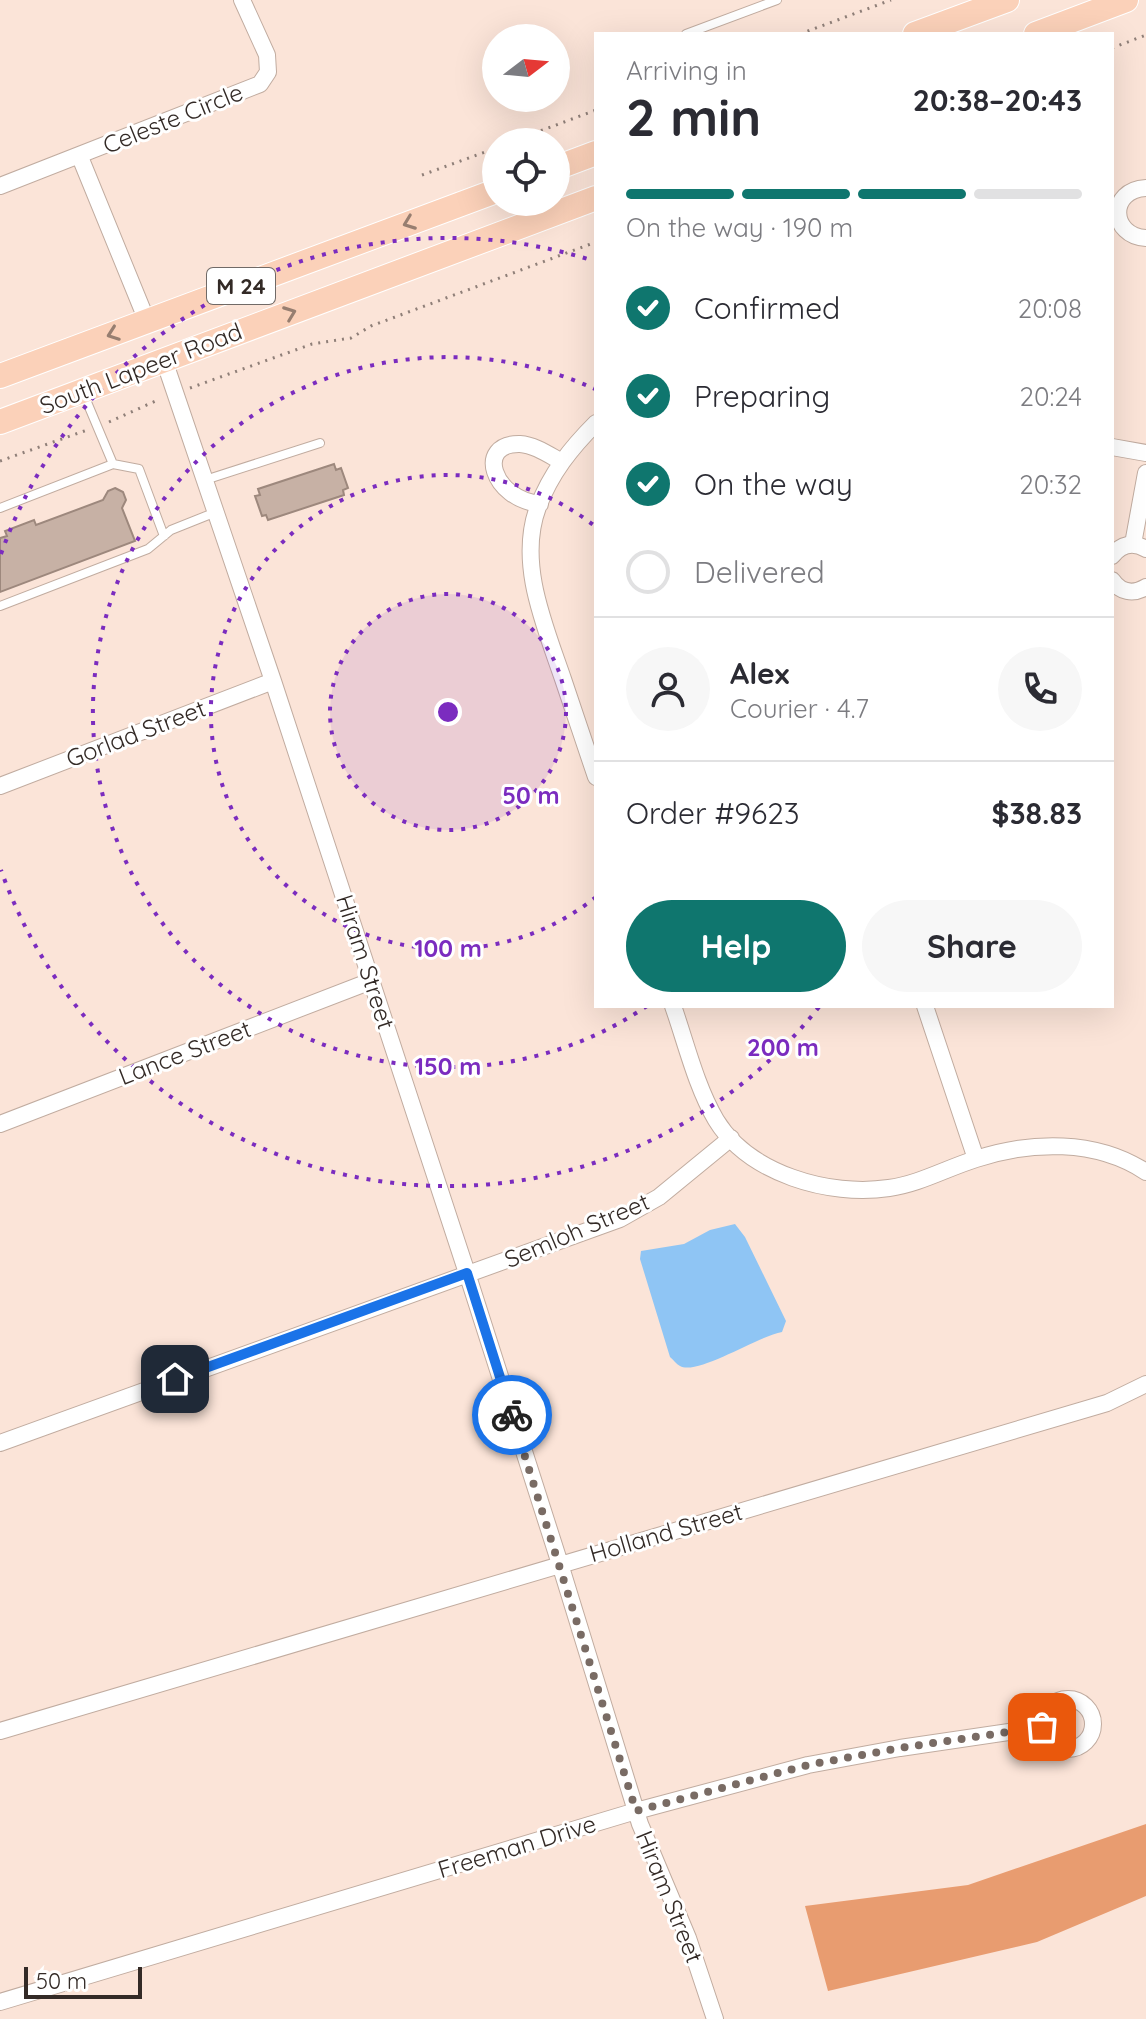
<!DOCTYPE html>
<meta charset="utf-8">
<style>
:root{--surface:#fff;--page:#f7f7f7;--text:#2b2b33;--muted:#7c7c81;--line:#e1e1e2;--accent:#0f766e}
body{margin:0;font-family:Quicksand,sans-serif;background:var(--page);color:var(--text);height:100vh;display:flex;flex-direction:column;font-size:30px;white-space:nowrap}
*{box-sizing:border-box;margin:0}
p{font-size:26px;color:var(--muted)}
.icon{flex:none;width:44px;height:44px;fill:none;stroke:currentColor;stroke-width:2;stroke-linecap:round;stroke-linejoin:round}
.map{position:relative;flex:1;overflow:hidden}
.sheet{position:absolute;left:594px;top:32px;width:520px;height:976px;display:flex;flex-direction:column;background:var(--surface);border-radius:0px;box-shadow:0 8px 32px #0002}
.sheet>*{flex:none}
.needle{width:52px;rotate:74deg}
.tools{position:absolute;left:482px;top:24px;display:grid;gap:16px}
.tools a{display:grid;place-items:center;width:88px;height:88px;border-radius:50%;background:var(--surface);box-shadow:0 8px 32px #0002;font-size:40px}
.scale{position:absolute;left:24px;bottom:20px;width:118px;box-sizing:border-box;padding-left:8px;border:4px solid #332a26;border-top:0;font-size:22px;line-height:28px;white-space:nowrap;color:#332a26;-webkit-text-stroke:6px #fff;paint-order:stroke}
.pin{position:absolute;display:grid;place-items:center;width:68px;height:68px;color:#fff;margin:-34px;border-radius:16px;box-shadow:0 4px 12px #0006}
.courier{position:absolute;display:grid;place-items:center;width:80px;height:80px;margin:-40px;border:6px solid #1a73e8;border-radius:50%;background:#fff;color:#222;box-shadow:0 2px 10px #0007}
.summary em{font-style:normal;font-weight:700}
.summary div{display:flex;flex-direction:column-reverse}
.summary{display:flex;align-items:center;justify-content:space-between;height:136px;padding:0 32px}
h1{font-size:52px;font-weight:700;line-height:60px}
.bar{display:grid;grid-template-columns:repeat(4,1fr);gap:12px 8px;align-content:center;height:96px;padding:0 32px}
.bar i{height:10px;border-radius:6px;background:var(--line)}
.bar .active{background:var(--accent)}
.bar p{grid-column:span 4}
.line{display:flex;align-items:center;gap:20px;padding:0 32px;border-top:2px solid var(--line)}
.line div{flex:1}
.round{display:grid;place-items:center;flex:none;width:84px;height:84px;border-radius:42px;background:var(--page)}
ol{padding:0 32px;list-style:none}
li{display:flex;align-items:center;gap:24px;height:88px}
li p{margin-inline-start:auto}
li .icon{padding:8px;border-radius:50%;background:var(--accent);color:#fff;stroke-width:4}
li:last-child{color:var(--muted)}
li i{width:44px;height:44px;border:4px solid var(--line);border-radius:50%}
.action{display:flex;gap:16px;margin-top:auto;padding:16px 32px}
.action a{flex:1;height:92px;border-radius:48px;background:var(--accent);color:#fff;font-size:32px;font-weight:700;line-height:92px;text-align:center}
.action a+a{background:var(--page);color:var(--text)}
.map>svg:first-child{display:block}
</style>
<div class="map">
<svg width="1146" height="2019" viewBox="0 0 1146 2019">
<rect width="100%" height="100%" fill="#fbe4d8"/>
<path fill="#e89c70" d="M 1146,1824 L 1146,1896 L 1037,1942 L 828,1991 L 805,1906 L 968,1885 Z"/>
<path fill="#8fc5f4" d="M 735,1224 L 745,1237 L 786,1321 L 782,1332 C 758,1336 697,1376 680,1366 C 676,1364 674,1360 670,1357 L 640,1259 L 641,1251 L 684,1244 L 710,1230 Z"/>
<path fill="#c7b1a5" stroke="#9d887d" stroke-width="2" d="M 334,464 L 336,470 L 341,468 L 348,488 L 343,490 L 344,495 L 268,520 L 266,515 L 262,516 L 255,496 L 260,495 L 258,489 Z
M 115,488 L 123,492 L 126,500 L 122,508 L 135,541 L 0,592 L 0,538 L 7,536 L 5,531 L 34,520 L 36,525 L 103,500 L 108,491 Z"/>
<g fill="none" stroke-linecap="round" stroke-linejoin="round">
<g stroke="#c1aca0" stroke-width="10">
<path id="service" d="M 686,34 L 777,0
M 84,395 L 113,464 L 139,469 L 164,536
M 205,480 L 320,443
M 0,508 L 113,464
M 0,606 L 148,549 L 171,530 L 216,512"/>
</g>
<g stroke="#c1aca0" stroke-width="18">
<path id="minor" d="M 80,157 L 147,321
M 0,186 L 260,84 L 268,72 L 267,55 L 242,0
M 1146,188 C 1108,190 1110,236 1146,238
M 164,360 L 273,681 L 467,1273 L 560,1564 L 640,1824 L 688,1938 L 715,2019
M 596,423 C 571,448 551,473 538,507 C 517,563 545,626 563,679 C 574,712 585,744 596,777
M 1112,447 L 1146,453
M 540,504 C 492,499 475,443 520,444 C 535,445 549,455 562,462
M 1133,544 L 1146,473
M 1112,556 C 1121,544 1133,541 1146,549
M 1112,580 C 1120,592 1133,595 1146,587
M 0,786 L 273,681
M 673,1006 C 686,1043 696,1086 716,1120 C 749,1174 829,1197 889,1188 C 919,1184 947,1168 976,1159 C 1031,1141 1096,1139 1146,1172
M 925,1006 L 976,1159
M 0,1124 L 371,981
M 0,1443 L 620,1219 L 659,1197 L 731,1138
M1043 1724a25 25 0 1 1 50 0a25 25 0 1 1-50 0Z
M 0,1731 L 1107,1403 L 1146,1384
M 0,2002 L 636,1811 L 808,1765 L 900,1748 L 1042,1727"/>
</g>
<g stroke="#fff" stroke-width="26">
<path id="primary" d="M 915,34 L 1007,0
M 1036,34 L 1126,0
M 556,168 L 596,153
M 0,376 L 496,191
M 0,422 L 596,198"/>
</g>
<path stroke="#8f7f78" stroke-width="3" stroke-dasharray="2 6" stroke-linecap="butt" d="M 800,34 L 891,0
M 1112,48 L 1146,35
M 511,142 L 596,110
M 422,175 L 496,148
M 190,388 L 312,344 L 351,338 L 371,326 L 596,242
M 109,422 L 160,399
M 0,461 L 87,430"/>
<use href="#service" stroke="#fff" stroke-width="8"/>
<use href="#minor" stroke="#fff" stroke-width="16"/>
<use href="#primary" stroke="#fbd1b9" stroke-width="24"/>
</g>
<defs><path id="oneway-chevron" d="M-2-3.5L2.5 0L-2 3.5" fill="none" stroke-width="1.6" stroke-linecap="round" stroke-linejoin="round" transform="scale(2)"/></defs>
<g stroke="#977e70">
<use href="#oneway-chevron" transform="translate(409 223) rotate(159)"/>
<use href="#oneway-chevron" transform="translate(290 313) rotate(-21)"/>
<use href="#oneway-chevron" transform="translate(113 334) rotate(160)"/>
</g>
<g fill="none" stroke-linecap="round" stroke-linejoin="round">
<path stroke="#796b64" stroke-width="8" stroke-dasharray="0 14.4" d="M 512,1415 L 636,1811 L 808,1765 L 900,1748 L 1042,1727"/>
<path stroke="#1a73e8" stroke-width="10" d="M 175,1379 L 467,1273 L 512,1415"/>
</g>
<circle cx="448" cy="712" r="118" fill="#7b2cbf" fill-opacity=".12"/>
<g fill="none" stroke="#7b2cbf" stroke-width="4" stroke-dasharray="4 8">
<circle cx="448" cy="712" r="118"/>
<path d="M596 897A237 237 0 1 1 596 527"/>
<path d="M647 1006A355 355 0 1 1 595 389"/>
<path d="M819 1007A474 474 0 0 1 1 870M1 554A474 474 0 0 1 594 261"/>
</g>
<g text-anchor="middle" stroke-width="6" stroke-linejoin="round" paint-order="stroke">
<rect fill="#fff" stroke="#706a67" stroke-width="2" x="207" y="268" width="68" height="36" rx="6"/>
<g font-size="22" font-weight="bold" fill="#332a26">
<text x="241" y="294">M 24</text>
</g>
<g font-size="24" fill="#332a26" stroke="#fff">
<text transform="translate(173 119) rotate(-22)" y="8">Celeste Circle</text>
<text transform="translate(141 369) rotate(-21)" y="8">South Lapeer Road</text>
<text transform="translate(136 734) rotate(-21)" y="8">Gorlad Street</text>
<text transform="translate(365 962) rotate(72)" y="8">Hiram Street</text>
<text transform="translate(185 1053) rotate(-21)" y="8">Lance Street</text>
<text transform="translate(577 1231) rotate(-23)" y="8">Semloh Street</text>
<text transform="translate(666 1533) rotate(-16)" y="8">Holland Street</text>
<text transform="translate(517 1847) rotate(-17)" y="8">Freeman Drive</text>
<text transform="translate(669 1897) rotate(68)" y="8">Hiram Street</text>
</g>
</g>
<circle cx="448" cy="712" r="12" fill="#7b2cbf" stroke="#fff" stroke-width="4"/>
<g font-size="24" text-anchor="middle" font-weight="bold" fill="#7b2cbf" stroke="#fff" stroke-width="6" stroke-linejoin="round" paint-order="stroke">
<text x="531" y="804">50 m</text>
<text x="448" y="957">100 m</text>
<text x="783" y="1056">200 m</text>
<text x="448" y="1075">150 m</text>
</g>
</svg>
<div class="tools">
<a><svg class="needle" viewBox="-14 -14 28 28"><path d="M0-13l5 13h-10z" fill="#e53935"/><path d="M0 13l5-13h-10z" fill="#7c7c81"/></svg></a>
<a><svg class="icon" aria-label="locate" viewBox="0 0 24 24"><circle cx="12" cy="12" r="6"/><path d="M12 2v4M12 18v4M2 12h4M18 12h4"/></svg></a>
</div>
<div class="scale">50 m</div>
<div class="pin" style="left:1042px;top:1727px;background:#ea580c"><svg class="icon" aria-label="bag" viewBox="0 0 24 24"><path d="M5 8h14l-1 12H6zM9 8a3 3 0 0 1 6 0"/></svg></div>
<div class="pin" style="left:175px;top:1379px;background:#1f2937"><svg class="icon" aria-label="home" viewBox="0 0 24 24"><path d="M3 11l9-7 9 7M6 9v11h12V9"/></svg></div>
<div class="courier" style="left:512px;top:1415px"><svg class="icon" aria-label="bike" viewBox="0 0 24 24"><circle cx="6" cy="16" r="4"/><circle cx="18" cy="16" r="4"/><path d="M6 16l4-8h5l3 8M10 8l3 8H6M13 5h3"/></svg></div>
<section class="sheet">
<div class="summary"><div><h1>2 min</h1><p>Arriving in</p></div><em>20:38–20:43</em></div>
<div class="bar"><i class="active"></i><i class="active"></i><i class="active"></i><i></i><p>On the way · 190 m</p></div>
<ol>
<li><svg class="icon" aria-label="check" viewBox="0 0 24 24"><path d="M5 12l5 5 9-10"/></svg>Confirmed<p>20:08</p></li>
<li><svg class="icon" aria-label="check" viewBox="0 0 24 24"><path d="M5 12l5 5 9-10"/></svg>Preparing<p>20:24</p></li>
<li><svg class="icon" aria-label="check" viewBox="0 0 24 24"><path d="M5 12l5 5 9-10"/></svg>On the way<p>20:32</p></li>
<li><i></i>Delivered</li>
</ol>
<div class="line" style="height:144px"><a class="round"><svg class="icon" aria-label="person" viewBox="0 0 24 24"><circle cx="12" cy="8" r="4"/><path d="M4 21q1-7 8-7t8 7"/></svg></a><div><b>Alex</b><p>Courier · 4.7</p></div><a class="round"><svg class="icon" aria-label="phone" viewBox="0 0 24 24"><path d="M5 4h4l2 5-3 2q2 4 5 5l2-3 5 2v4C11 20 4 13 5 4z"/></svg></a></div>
<div class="line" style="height:104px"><div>Order #9623</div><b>$38.83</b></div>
<div class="action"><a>Help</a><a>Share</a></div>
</section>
</div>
